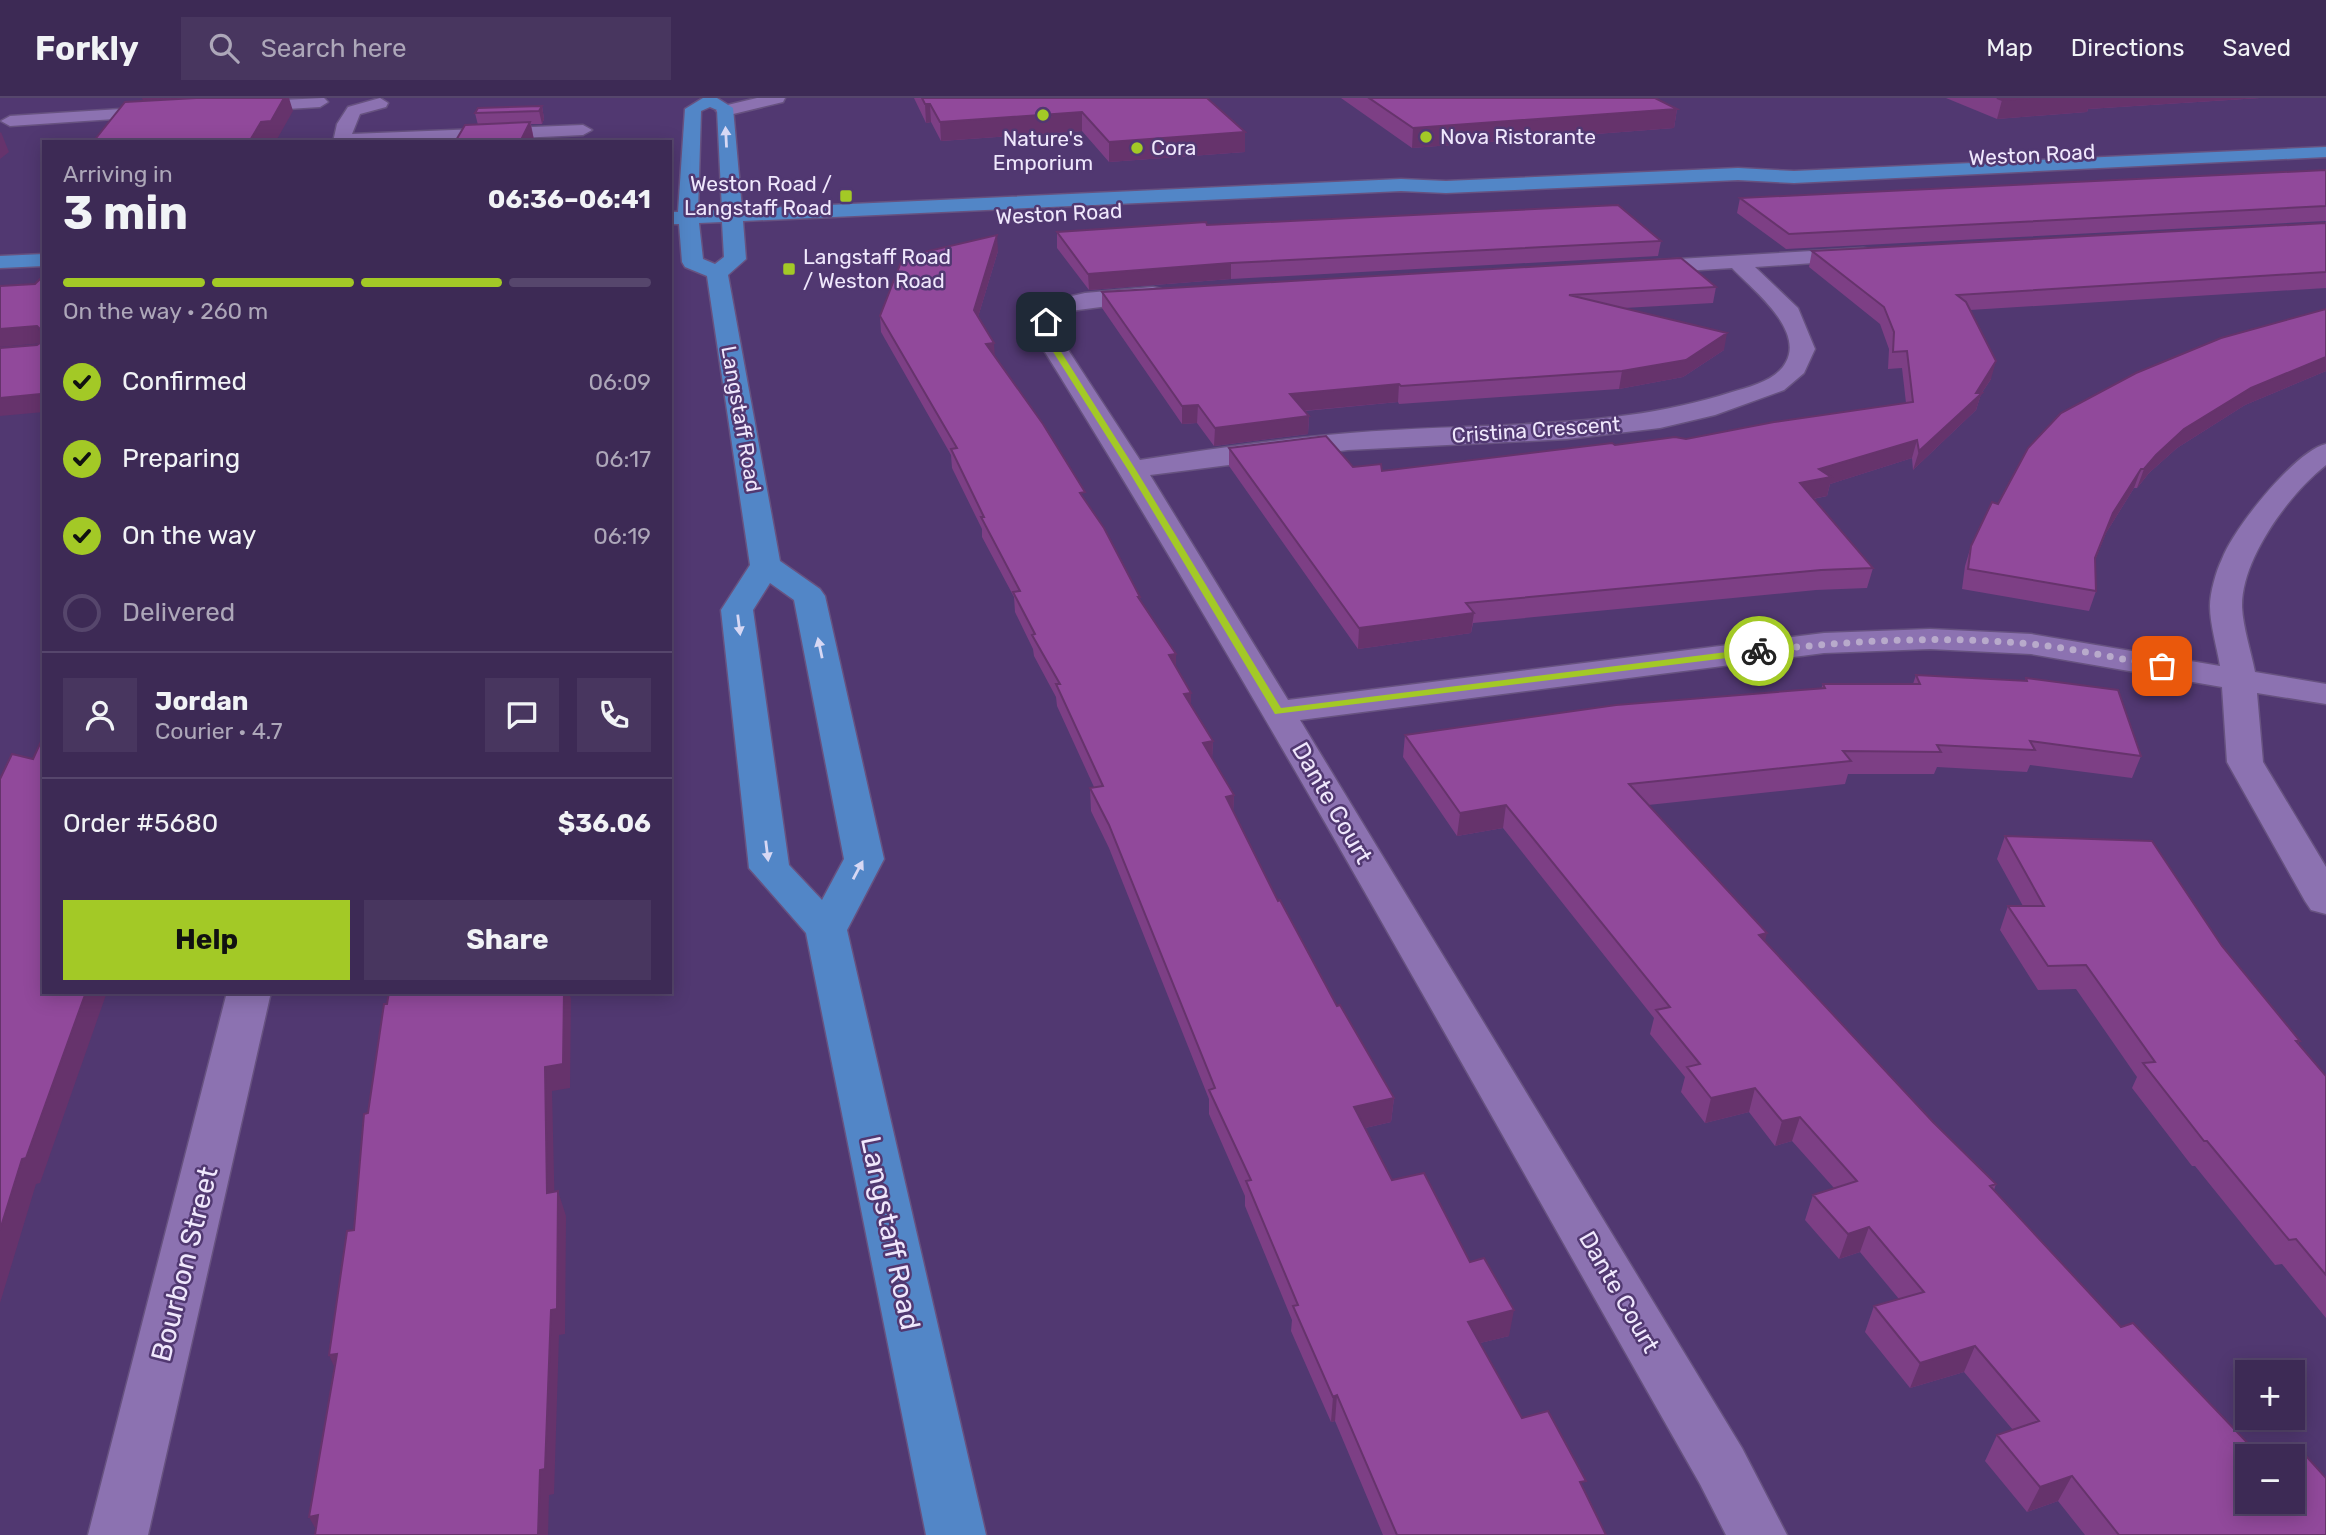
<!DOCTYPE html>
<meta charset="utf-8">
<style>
:root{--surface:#3d2a55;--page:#48365f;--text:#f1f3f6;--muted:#ada7b9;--line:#56466c;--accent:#a3c926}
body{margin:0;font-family:Rubik,sans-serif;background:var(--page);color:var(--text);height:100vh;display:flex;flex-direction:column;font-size:26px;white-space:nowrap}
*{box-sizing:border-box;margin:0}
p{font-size:23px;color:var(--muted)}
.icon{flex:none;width:38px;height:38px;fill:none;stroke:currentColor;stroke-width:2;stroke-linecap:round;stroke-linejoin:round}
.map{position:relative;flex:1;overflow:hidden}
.details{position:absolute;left:42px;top:42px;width:630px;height:854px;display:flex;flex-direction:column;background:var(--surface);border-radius:0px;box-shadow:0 4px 18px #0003,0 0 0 2px var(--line)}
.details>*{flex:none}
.fabs{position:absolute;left:2235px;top:1262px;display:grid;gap:14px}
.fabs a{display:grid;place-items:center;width:70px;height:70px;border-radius:0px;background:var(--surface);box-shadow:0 4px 18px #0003,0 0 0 2px var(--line);font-size:35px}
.pin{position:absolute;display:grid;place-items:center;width:60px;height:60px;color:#fff;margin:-30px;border-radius:14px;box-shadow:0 4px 10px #0006}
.courier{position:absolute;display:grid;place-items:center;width:70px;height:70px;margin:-35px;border:5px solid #a3c926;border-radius:50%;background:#fff;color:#222;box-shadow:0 2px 9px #0007}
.headline em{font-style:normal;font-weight:700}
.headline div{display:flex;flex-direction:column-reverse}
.headline{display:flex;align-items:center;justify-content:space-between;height:119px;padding:0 21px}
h1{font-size:46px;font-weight:700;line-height:52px}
.bar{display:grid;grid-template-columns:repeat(4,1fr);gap:10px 7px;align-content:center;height:84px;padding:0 21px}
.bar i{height:9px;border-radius:5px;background:var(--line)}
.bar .on{background:var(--accent)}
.bar p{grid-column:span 4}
.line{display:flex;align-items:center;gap:18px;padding:0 21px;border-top:2px solid var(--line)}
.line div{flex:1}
.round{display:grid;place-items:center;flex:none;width:74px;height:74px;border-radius:0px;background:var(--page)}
ol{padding:0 21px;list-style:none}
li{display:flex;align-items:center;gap:21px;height:77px}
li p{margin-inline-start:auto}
li .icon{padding:7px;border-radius:50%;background:var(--accent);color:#111;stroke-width:4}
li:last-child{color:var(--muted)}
li i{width:38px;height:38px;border:4px solid var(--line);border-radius:50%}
.action{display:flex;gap:14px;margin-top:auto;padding:14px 21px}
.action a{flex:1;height:80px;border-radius:0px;background:var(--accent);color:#111;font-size:28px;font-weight:700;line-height:80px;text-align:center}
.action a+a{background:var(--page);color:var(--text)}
header{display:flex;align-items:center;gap:42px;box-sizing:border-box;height:98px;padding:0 35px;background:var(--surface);border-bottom:2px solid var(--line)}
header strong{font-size:33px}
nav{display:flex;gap:38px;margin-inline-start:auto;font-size:24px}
.search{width:490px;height:63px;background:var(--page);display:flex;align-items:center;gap:18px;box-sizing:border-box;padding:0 24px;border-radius:0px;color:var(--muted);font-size:26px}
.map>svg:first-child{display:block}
</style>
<header>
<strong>Forkly</strong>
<div class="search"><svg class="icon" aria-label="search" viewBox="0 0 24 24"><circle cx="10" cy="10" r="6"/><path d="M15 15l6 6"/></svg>Search here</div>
<nav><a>Map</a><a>Directions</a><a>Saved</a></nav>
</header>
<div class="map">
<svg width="2326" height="1437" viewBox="0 0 2326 1437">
<rect width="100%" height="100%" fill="#513871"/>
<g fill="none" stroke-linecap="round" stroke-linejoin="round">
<g stroke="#675280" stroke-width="3">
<path id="minor" d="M 324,0 L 328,4 L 320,9 L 239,14 L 231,9 L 239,4 Z
M 380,0 L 388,5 L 386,9 L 360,16 L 352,36 L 583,27 L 592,32 L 583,37 L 428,44 L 333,44 L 337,26 L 348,9 Z
M 757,0 L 785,0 L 783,4 L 725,18 L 716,13 L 719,9 Z
M 168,8 L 177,13 L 174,17 L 10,28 L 1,23 L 10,18 Z
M 1863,150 L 1871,151 L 1874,156 L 1871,161 L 1755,169 L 1798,210 L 1815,251 L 1804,275 L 1784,292 L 1715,317 L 1660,330 L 1567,341 L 1348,352 L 1150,377 L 1288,602 L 1824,535 L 1930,531 L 2031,536 L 2220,568 C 2217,549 2210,527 2210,508 C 2210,495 2216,473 2222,461 C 2233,431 2295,353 2326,346 L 2326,367 C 2290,395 2241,461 2242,509 C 2243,530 2251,553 2255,574 L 2326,586 L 2326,606 L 2257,595 L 2263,664 L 2326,769 L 2326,816 L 2311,812 L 2305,803 L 2227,664 L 2222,589 L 2031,556 L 1930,551 L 1824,555 L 1300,622 L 1742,1350 L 1787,1437 L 1726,1437 L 1700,1386 C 1481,1002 1269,613 1035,238 L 1034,224 L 1046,204 L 1085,195 L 1153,189 L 1161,191 L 1164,196 L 1161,201 L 1063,214 L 1058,224 L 1059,238 L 1140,362 C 1210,351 1279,341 1350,335 C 1478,324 1608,334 1732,294 C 1750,289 1777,282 1786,264 C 1804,231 1752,191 1732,170 L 1636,176 L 1628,174 L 1625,169 L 1628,164 Z
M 227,894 L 271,894 L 148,1437 L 88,1437 Z"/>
</g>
<g stroke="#675280" stroke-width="3">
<path id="major" d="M 703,0 L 717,0 L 733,10 L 742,111 L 1401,81 L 1446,83 L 1738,70 L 1794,73 L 2326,49 L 2326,59 L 1794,85 L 1738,82 L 1446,95 L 1401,93 L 743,123 L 746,161 L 728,177 L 780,463 L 820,491 L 825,498 L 884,761 L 847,832 L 986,1437 L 926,1437 L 806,835 L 749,770 L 721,512 L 750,467 L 707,178 L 685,169 L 682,164 L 679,126 L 670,126 L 670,114 L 678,114 L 685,11 ZM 710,9 L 717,12 L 722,112 L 698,113 L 701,13 ZM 722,124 L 724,159 L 715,166 L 703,161 L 699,125 ZM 770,485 L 794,502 L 844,761 L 822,802 L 789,767 L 753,512 Z
M 44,156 L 44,168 L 0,170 L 0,158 Z"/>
</g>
<use href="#minor" fill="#8c72b1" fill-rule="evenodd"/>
<use href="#major" fill="#5286c7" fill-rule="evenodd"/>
</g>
<path fill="#7d3f85" d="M 914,0 L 1207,0 L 1245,54 L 1109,64 L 1082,33 L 941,43 L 931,24 L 926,25 Z
M 1341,0 L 1655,0 L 1677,11 L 1674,30 L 1412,50 Z
M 1946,0 L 2260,0 L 2088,11 L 2087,14 L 1997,21 Z
M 542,8 L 544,21 L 542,26 L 531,26 L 534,42 L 478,27 L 475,15 Z
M 2326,72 L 2326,123 L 1786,151 L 1737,115 L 1740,100 Z
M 2326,125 L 2326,190 L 1970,212 L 1991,281 L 1981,296 L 1976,312 L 1913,372 L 1912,360 L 1830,386 L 1827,398 L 1813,401 L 1873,470 L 1867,490 L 1816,492 L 1473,525 L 1471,535 L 1358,551 L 1229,368 L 1229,350 L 1353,369 L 1382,373 L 1615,347 L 1686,341 L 1906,305 L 1902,270 L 1888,271 L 1889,251 L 1880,226 L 1809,169 L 1812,153 Z
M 1207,127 L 1661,143 L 1658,158 L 1231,181 L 1089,192 L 1057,150 L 1057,134 Z
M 998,153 L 978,219 L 995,258 L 1085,403 L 1140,499 L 1140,503 L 1176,569 L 1191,608 L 1213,643 L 1212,660 L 1234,697 L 1233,714 L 1278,803 L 1337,908 L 1394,1000 L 1391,1024 L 1365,1030 L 1392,1082 L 1509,1238 L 1480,1245 L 1522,1320 L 1584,1391 L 1606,1437 L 1383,1437 L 1335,1323 L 1331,1324 L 1291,1233 L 1292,1222 L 1245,1108 L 1245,1098 L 1209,1016 L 1209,1001 L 1109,750 L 1091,713 L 1090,690 L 1094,689 L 1057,608 L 1056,599 L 1034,558 L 1033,551 L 1015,514 L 1014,499 L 982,439 L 982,431 L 952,370 L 951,357 L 881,234 L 880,218 Z
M 1716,189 L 1713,205 L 1624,210 L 1724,252 L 1683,279 L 1619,291 L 1399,306 L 1398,304 L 1305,313 L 1309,318 L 1308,336 L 1214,348 L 1197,325 L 1182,326 L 1102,210 L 1102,194 Z
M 2326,211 L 2326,273 L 2245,307 L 2177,350 L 2149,375 L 2137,390 L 2134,390 L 2106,435 L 2095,462 L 2096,493 L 2089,513 L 1962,491 L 1965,468 L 1971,448 L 1998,406 Z
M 1916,577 L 2025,583 L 2026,580 L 2141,658 L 2132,680 L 2030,667 L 2027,674 L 1937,669 L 1934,676 L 1848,676 L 1845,686 L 1648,707 L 1765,843 L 1933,1024 L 1996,1086 L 1994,1092 L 2121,1229 L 2326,1437 L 2085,1437 L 2058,1403 L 2027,1414 L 1985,1363 L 1997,1337 L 2013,1332 L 1964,1274 L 1910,1290 L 1865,1234 L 1874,1208 L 1899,1201 L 1860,1154 L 1839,1161 L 1805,1122 L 1813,1097 L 1834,1090 L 1792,1043 L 1775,1048 L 1749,1014 L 1705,1025 L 1681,994 L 1685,979 L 1650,936 L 1654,920 L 1503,730 L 1457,738 L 1403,659 L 1405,637 L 1821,591 L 1823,586 L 1913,586 Z
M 2005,738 L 2222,848 L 2300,943 L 2298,946 L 2326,978 L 2326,1220 L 2282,1166 L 2275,1167 L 2195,1068 L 2192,1068 L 2132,990 L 2137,979 L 2076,891 L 2038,892 L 2000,832 L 2008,808 L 2023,808 L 1997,761 Z"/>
<path fill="#66336c" d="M 142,0 L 260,0 L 144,7 Z
M 284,0 L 289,0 L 293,13 L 276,43 L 249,44 L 261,24 Z
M 2029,0 L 2260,0 L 2088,11 L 2087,14 L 1997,21 L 2002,2 Z
M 925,6 L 930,6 L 931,24 L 926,25 Z
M 542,8 L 544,21 L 542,26 L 539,13 Z
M 1677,11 L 1674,30 L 1412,50 L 1413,30 Z
M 1082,14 L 1082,33 L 941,43 L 940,24 Z
M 530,24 L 534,42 L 533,44 L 520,44 Z
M 1,34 L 9,54 L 0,61 L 0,35 Z
M 1245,34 L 1245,54 L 1109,64 L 1109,44 Z
M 997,137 L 998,153 L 975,229 L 974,212 Z
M 1231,165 L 1231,181 L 1089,192 L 1088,176 Z
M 37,228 L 44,245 L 0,249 L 0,231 Z
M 1727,235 L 1724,252 L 1683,279 L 1619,291 L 1622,273 Z
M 994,245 L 995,262 L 986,246 Z
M 2326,259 L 2326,273 L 2245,307 L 2177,350 L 2149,375 L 2137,390 L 2144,371 L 2156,357 L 2184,331 L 2251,290 Z
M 1996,263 L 1991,281 L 1981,296 L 1976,312 L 1913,372 L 1919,353 L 1976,295 Z
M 1399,286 L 1398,304 L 1290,314 L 1290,296 Z
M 40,296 L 44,305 L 44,314 L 0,318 L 0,300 Z
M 1198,307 L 1197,325 L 1182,326 L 1182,308 Z
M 1309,318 L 1308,336 L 1214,348 L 1215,330 Z
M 1917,342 L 1912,360 L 1830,386 L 1827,398 L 1795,404 L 1800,385 L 1819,371 Z
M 2141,371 L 2134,390 L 2106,435 L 2088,480 L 2113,415 Z
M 1474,515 L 1471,535 L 1358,551 L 1359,530 Z
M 1176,556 L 1176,577 L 1169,557 Z
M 1191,595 L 1191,616 L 1184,596 Z
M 1213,643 L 1212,665 L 1203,645 Z
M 1234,697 L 1233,720 L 1226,699 Z
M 1506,707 L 1503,730 L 1457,738 L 1460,715 Z
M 1767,835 L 1761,859 L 1759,837 Z
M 86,894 L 107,894 L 40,1085 L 36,1086 L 0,1205 L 0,1132 L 22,1061 Z
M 564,894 L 569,894 L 571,901 L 570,990 L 552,993 L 555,1120 L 547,1095 L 545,969 Z
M 1755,990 L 1749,1014 L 1705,1025 L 1711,1000 Z
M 1394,1000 L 1391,1024 L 1352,1033 L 1354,1009 Z
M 1800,1019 L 1792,1043 L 1775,1048 L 1782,1023 Z
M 558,1093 L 566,1118 L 565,1236 L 559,1237 L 554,1396 L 549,1397 L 548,1437 L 538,1437 L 540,1372 Z
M 1869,1129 L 1860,1154 L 1839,1161 L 1848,1136 Z
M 1514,1212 L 1509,1238 L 1464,1249 L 1468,1224 Z
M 1975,1248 L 1964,1274 L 1910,1290 L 1920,1265 Z
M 337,1256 L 340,1282 L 329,1257 Z
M 1337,1297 L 1335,1323 L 1331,1324 L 1333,1299 Z
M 2072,1378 L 2058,1403 L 2027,1414 L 2040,1389 Z
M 318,1417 L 319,1437 L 309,1419 Z"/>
<path fill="#91499b" stroke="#66336c" stroke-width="2" d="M 196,0 L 284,0 L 271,23 L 261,24 L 249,44 L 93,44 L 125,4 Z
M 922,0 L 1207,0 L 1245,34 L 1109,44 L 1082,14 L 940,24 L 930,6 L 925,6 Z
M 1369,0 L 1655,0 L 1677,11 L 1413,30 Z
M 1997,0 L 2029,0 L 2002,2 Z
M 542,8 L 539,13 L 475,15 L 478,10 Z
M 530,24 L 520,44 L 455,44 L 465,27 Z
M 2326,72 L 2326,108 L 1789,136 L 1740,100 Z
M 1618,107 L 1661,143 L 1231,165 L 1088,176 L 1057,134 L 1206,124 L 1207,127 Z
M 2326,125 L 2326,174 L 1957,197 L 1966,204 L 1996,263 L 1976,295 L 1982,295 L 1919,353 L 1917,342 L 1819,371 L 1831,379 L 1800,385 L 1873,470 L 1821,472 L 1466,505 L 1474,515 L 1359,530 L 1229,350 L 1326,338 L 1353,369 L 1381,366 L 1382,373 L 1612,345 L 1615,347 L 1675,339 L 1686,341 L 1774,324 L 1913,304 L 1907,253 L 1893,254 L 1894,234 L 1884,209 L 1812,153 Z
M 997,137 L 974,212 L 994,245 L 986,246 L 1043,326 L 1085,394 L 1080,395 L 1104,430 L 1140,499 L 1138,499 L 1176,556 L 1169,557 L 1191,595 L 1184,596 L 1213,643 L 1203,645 L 1234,697 L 1226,699 L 1278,803 L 1280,802 L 1337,908 L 1340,907 L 1394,1000 L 1354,1009 L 1392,1082 L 1424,1075 L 1470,1164 L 1484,1160 L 1514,1212 L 1468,1224 L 1522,1320 L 1548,1313 L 1586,1383 L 1580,1384 L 1606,1437 L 1397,1437 L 1337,1297 L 1333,1299 L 1293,1208 L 1298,1207 L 1246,1083 L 1251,1082 L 1209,992 L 1215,990 L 1109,727 L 1090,690 L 1103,688 L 1056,586 L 1060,586 L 1032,537 L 1035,536 L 1013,494 L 1020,493 L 981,419 L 984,419 L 951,351 L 957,350 L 880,218 L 903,159 Z
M 1681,160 L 1716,189 L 1569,197 L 1727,235 L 1686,262 L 1622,273 L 1401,288 L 1399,286 L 1290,296 L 1309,318 L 1215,330 L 1198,307 L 1182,308 L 1102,194 Z
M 43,178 L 44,306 L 43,306 L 40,296 L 0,300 L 0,250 L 37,247 L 40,245 L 40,231 L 37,228 L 0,231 L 0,188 L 35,186 Z
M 2326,211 L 2326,259 L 2251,290 L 2184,331 L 2156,357 L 2144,371 L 2141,371 L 2113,415 L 2095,460 L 2096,493 L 1968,471 L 1971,448 L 1992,404 L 1998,406 L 2028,350 L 2061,315 L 2136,275 L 2221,240 Z
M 1916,577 L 2027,583 L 2026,580 L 2118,592 L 2141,658 L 2030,643 L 2035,652 L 1937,647 L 1941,654 L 1843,653 L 1851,663 L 1629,686 L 1767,835 L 1759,837 L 1933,1024 L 1996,1086 L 1990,1088 L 2121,1229 L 2133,1225 L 2260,1358 L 2247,1358 L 2247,1404 L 2292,1404 L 2292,1363 L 2307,1359 L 2326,1380 L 2326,1437 L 2119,1437 L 2072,1378 L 2040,1389 L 1997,1337 L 2039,1323 L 1975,1248 L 1920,1265 L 1874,1208 L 1924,1194 L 1869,1129 L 1848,1136 L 1813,1097 L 1857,1083 L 1800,1019 L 1782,1023 L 1755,990 L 1711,1000 L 1687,969 L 1700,966 L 1656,912 L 1670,909 L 1506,707 L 1460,715 L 1405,637 L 1616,607 L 1825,590 L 1823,586 L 1920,586 Z
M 44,637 L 44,894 L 86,894 L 26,1060 L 22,1061 L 0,1132 L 0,681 L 12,656 L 33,661 Z
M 2005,738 L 2152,743 L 2222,848 L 2300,943 L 2296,943 L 2326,978 L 2326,1177 L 2296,1141 L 2289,1142 L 2207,1043 L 2204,1043 L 2143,965 L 2155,964 L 2086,867 L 2048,868 L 2008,808 L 2044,808 Z
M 389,894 L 564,894 L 563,966 L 545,969 L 547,1095 L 558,1093 L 557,1211 L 551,1212 L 545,1371 L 540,1372 L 538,1437 L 315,1437 L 318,1417 L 309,1419 L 337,1256 L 329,1257 L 347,1133 L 354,1132 L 364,1016 L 368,1015 L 384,906 L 387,906 Z"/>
<defs><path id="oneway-solid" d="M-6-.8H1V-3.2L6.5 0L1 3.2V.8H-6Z" transform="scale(1.75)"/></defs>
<g fill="#d7d8f4">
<use href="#oneway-solid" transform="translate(726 39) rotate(-93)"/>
<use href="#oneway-solid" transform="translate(739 527) rotate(83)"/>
<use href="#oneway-solid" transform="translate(820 550) rotate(-102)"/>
<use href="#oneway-solid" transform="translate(767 753) rotate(83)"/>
<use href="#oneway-solid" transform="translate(858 772) rotate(-62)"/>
</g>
<path fill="#a3c926" d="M 1046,222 L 1049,224 L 1051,238 L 1136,372 L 1281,610 L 1759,550 L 1764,553 L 1759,556 L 1275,616 L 1128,372 L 1043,238 L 1043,224 Z"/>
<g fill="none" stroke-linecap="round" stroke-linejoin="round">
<path stroke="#b8aacb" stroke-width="7" stroke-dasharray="0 12.6" d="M 1759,553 C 1849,543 1940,537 2030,546 C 2074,550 2118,561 2162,568"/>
</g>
<g fill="#a3c926" stroke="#513871" stroke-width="2.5">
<circle cx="1043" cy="17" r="7"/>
<circle cx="1426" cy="39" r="7"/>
<circle cx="1137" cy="50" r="7"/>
<rect x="839" y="91" width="14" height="14" rx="3.5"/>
<rect x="782" y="164" width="14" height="14" rx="3.5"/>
</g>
<g text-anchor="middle" stroke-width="5" stroke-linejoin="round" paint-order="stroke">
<g font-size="21" fill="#efe7fc" stroke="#513871" text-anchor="start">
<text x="1440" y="46">Nova Ristorante</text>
<text x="1043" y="48" text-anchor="middle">Nature's<tspan x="1043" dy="24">Emporium</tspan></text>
<text x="1151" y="57">Cora</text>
<text x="832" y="93" text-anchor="end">Weston Road /<tspan x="832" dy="24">Langstaff Road</tspan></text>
<text x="803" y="166">Langstaff Road<tspan x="803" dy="24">/ Weston Road</tspan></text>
</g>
<g font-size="21" fill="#efe7fc" stroke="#513871">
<text transform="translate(2032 57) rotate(-3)" y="7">Weston Road</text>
<text transform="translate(1059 116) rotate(-3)" y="7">Weston Road</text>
<text transform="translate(741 321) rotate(80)" y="7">Langstaff Road</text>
<text transform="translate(1536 332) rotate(-4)" y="7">Cristina Crescent</text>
</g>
<g font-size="24" fill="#efe7fc" stroke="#513871">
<text transform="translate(1332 705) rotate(60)" y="8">Dante Court</text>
<text transform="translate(1619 1194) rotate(60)" y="8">Dante Court</text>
</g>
<g font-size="28" fill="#efe7fc" stroke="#513871">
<text transform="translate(891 1135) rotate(78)" y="10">Langstaff Road</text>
<text transform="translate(184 1166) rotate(-76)" y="10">Bourbon Street</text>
</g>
</g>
</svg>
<div class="fabs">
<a>+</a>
<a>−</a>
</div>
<div class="pin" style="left:2162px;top:568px;background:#ea580c"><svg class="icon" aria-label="bag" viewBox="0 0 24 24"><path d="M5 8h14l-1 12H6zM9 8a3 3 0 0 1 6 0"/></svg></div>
<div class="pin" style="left:1046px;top:224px;background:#1f2937"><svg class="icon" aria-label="home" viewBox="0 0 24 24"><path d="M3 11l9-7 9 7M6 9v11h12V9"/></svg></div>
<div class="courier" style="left:1759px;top:553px"><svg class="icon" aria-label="bike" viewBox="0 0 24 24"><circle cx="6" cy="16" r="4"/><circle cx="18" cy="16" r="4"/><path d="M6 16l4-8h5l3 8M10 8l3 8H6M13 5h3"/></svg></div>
<section class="details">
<div class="headline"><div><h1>3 min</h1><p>Arriving in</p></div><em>06:36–06:41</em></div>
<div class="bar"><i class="on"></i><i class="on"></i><i class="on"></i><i></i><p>On the way · 260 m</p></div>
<ol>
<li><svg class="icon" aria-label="check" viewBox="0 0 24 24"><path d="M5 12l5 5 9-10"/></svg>Confirmed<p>06:09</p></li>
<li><svg class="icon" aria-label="check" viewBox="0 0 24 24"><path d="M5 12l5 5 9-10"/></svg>Preparing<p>06:17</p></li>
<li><svg class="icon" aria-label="check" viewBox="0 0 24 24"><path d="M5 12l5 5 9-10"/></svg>On the way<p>06:19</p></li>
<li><i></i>Delivered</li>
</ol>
<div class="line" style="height:126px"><a class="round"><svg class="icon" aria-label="person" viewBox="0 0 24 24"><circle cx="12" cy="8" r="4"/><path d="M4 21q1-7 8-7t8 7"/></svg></a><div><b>Jordan</b><p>Courier · 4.7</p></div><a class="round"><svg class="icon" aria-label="chat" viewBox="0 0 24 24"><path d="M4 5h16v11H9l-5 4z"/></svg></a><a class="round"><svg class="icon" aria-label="phone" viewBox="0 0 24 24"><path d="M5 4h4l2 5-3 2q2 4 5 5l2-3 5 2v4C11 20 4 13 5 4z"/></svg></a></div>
<div class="line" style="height:91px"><div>Order #5680</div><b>$36.06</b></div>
<div class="action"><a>Help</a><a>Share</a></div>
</section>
</div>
